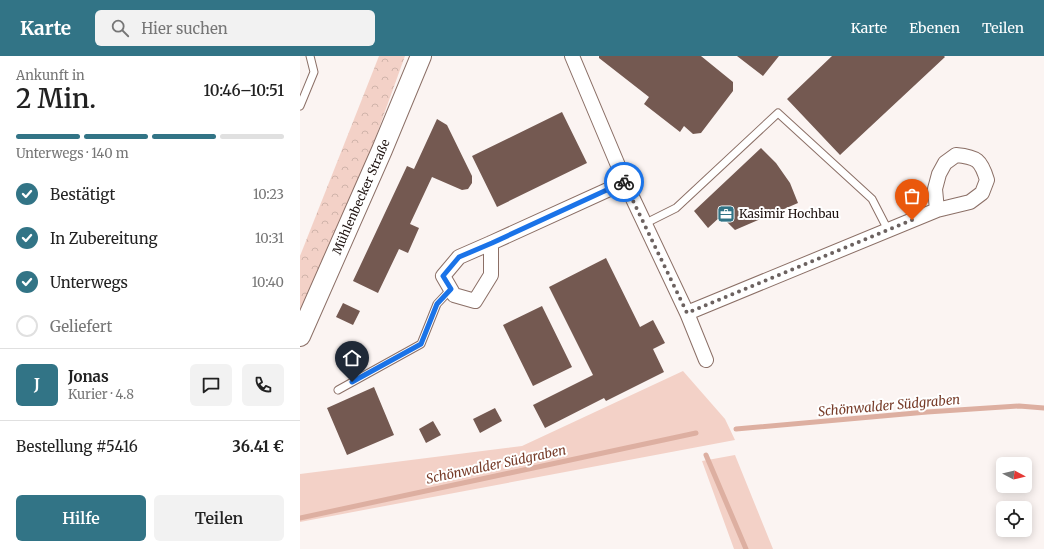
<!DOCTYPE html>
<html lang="de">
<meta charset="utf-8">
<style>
:root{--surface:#fff;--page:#f2f2f2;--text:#222;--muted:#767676;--line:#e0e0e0;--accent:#327486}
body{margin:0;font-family:Merriweather,serif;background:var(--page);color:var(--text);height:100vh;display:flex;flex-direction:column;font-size:15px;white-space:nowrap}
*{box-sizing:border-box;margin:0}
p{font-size:13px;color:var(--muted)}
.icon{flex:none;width:22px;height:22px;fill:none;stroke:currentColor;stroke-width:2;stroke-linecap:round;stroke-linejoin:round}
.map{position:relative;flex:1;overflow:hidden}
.details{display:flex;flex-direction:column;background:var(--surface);width:300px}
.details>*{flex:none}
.needle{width:26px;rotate:97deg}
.controls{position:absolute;left:696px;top:401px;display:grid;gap:8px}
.controls a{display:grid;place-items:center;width:36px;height:36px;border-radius:6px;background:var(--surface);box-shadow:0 2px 10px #0003;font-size:20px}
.pin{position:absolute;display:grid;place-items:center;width:34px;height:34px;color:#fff;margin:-41px -17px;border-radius:50% 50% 50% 0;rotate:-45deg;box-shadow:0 0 4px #0007}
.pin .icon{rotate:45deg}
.courier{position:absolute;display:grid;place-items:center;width:40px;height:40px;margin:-20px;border:3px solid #1a73e8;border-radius:50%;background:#fff;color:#222;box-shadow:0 1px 5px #0007}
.head em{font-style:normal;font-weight:600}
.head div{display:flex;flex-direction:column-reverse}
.head{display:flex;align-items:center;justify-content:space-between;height:68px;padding:0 16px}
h1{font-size:26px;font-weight:600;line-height:30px}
.bar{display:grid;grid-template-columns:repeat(4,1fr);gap:6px 4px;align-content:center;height:48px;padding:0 16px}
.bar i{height:5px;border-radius:3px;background:var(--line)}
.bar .active{background:var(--accent)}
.bar p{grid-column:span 4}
.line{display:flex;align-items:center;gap:10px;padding:0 16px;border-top:1px solid var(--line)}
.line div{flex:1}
.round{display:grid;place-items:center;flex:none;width:42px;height:42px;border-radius:6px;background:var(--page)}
ol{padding:0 16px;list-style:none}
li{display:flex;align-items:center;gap:12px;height:44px}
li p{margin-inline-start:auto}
li .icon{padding:4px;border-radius:50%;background:var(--accent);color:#fff;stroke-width:4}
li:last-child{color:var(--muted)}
li i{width:22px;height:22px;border:2px solid var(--line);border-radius:50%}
.cta{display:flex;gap:8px;margin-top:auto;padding:8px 16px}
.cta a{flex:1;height:46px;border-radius:6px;background:var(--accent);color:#fff;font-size:16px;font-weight:600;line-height:46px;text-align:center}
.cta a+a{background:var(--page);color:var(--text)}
header{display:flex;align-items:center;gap:24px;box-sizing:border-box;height:56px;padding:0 20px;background:var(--accent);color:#fff}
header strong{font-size:19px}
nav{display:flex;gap:22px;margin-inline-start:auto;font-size:14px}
.search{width:280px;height:36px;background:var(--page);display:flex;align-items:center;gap:10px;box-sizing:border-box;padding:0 14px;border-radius:6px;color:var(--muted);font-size:15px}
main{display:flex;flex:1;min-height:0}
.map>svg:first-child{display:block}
</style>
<header>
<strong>Karte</strong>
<div class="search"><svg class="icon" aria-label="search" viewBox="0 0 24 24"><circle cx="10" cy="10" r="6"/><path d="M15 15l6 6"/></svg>Hier suchen</div>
<nav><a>Karte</a><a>Ebenen</a><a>Teilen</a></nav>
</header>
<main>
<section class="details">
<div class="head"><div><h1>2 Min.</h1><p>Ankunft in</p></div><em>10:46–10:51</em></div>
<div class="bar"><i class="active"></i><i class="active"></i><i class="active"></i><i></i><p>Unterwegs · 140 m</p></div>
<ol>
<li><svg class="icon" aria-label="check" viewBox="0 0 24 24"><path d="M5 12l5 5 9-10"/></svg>Bestätigt<p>10:23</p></li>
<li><svg class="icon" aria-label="check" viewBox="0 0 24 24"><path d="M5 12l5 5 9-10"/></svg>In Zubereitung<p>10:31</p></li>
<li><svg class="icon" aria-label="check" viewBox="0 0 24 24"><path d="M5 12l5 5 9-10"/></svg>Unterwegs<p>10:40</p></li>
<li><i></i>Geliefert</li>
</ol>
<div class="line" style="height:72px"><b class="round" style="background:var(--accent);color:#fff">J</b><div><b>Jonas</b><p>Kurier · 4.8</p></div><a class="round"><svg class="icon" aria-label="chat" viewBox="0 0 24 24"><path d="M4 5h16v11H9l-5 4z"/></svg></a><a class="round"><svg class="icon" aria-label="phone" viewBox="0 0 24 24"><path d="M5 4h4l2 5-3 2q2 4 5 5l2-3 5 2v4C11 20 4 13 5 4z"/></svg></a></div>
<div class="line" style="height:52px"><div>Bestellung #5416</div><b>36.41 €</b></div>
<div class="cta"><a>Hilfe</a><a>Teilen</a></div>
</section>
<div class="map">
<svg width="744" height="493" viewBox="0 0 744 493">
<defs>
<pattern id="forest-crowns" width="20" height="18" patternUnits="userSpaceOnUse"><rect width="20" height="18" fill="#f3d1c7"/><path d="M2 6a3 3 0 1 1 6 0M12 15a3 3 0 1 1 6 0" fill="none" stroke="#d0b3aa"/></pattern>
</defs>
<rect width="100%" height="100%" fill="#fbf4f2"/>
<path fill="#f3d1c7" d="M 383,315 L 425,363 L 435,384 L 0,466 L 0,418 L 222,390 Z
M 435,399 L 473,493 L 434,493 L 402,405 Z"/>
<path fill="url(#forest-crowns)" d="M 79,0 L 105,0 L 66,108 L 0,260 L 0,200 Z"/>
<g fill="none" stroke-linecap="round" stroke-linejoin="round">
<path stroke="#ddafa1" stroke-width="5" d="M 436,373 L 627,356 L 719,350 L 744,352
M 406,399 L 446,493
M 0,462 L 396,377"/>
</g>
<path fill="#745951" d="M 299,0 L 401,0 L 433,26 L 433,35 L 401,77 L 393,78 L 384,70 L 380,76 L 344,48 L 349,41 L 299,2 Z
M 437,0 L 479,0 L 463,20 Z
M 532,0 L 644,0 L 645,1 L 540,99 L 487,43 Z
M 262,56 L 287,107 L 197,151 L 172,100 Z
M 137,63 L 147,69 L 172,120 L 172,127 L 168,133 L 162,134 L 132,121 L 110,168 L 119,172 L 108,197 L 99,193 L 78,237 L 53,225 L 107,110 L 114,113 Z
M 461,92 L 476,107 L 490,127 L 498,147 L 435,174 L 421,160 L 408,172 L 394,155 Z
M 306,202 L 340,271 L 353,264 L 365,287 L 353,293 L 364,316 L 306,345 L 304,342 L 245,372 L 233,349 L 293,319 L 249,231 Z
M 43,247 L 60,255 L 53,269 L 36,261 Z
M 242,250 L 272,311 L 233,330 L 203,269 Z
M 74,331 L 94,379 L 47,399 L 27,352 Z
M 195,352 L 202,365 L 180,377 L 173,363 Z
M 133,365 L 141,379 L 126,387 L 119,373 Z"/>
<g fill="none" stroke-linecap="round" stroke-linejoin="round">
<g stroke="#8b6f66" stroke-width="9">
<path id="service" d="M 0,50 L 14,16 L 10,0
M 344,168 L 376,152 L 478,57 L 572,143 L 588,174
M 38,334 L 121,288 L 137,248 L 151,233"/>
</g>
<g stroke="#8b6f66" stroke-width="16">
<path id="minor" d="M 272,0 L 325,126 L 387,257 L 406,304
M 191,187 L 191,219 L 175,245 L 154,239 L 143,220 L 159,201 L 191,187 L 325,126
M 387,257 L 637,154 L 670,146 L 682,137 L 687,124 C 681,104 677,101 656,99 L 645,107 L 639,118 L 635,133 L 637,154"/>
</g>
<g stroke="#8b6f66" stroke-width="22">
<g id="secondary">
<path id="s1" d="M 0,280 L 82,94 L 121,0"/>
</g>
</g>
<use href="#service" stroke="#fff" stroke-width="7"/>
<use href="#minor" stroke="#fff" stroke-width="14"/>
<use href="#secondary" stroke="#fff" stroke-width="20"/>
</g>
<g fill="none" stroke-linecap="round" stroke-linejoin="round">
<path stroke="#6c6260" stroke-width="4" stroke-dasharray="0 7.2" d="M 324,126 L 387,257 L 612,164"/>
<path stroke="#1a73e8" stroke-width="5" d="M 52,326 L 121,288 L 137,248 L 151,233 L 143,220 L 159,201 L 192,187 L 324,126"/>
</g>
<defs>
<g id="office-square" transform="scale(0.9)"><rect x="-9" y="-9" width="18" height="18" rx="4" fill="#327486" stroke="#fff"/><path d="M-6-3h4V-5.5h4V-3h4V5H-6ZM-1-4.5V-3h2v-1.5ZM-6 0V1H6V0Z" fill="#fff"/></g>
</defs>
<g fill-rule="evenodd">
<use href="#office-square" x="426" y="158"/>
</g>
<g text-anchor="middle" stroke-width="4" stroke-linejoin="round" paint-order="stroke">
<g font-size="12" fill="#1f1411" stroke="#fff">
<text dy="4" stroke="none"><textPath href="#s1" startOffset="152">Mühlenbecker Straße</textPath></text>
</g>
<g font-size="12" fill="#1f1411" stroke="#fff" text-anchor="start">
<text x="439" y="162">Kasimir Hochbau</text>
</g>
<g font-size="13" font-style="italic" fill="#773c29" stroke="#fff">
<text transform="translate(589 349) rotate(-5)" y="5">Schönwalder Südgraben</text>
<text transform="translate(196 408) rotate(-12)" y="5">Schönwalder Südgraben</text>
</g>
</g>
</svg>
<div class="controls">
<a><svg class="needle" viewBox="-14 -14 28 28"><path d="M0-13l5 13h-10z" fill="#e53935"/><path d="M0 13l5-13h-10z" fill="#767676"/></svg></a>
<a><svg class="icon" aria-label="locate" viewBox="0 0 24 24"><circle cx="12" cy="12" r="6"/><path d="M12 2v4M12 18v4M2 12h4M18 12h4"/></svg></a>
</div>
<div class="pin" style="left:612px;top:164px;background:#ea580c"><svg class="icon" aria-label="bag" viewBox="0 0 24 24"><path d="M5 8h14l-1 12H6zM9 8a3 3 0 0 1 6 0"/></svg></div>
<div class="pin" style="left:52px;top:326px;background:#1f2937"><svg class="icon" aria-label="home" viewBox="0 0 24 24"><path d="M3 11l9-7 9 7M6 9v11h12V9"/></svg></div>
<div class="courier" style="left:324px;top:126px"><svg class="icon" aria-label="bike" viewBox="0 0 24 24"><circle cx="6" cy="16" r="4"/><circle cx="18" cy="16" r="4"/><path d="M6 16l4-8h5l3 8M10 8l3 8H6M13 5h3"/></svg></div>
</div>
</main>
